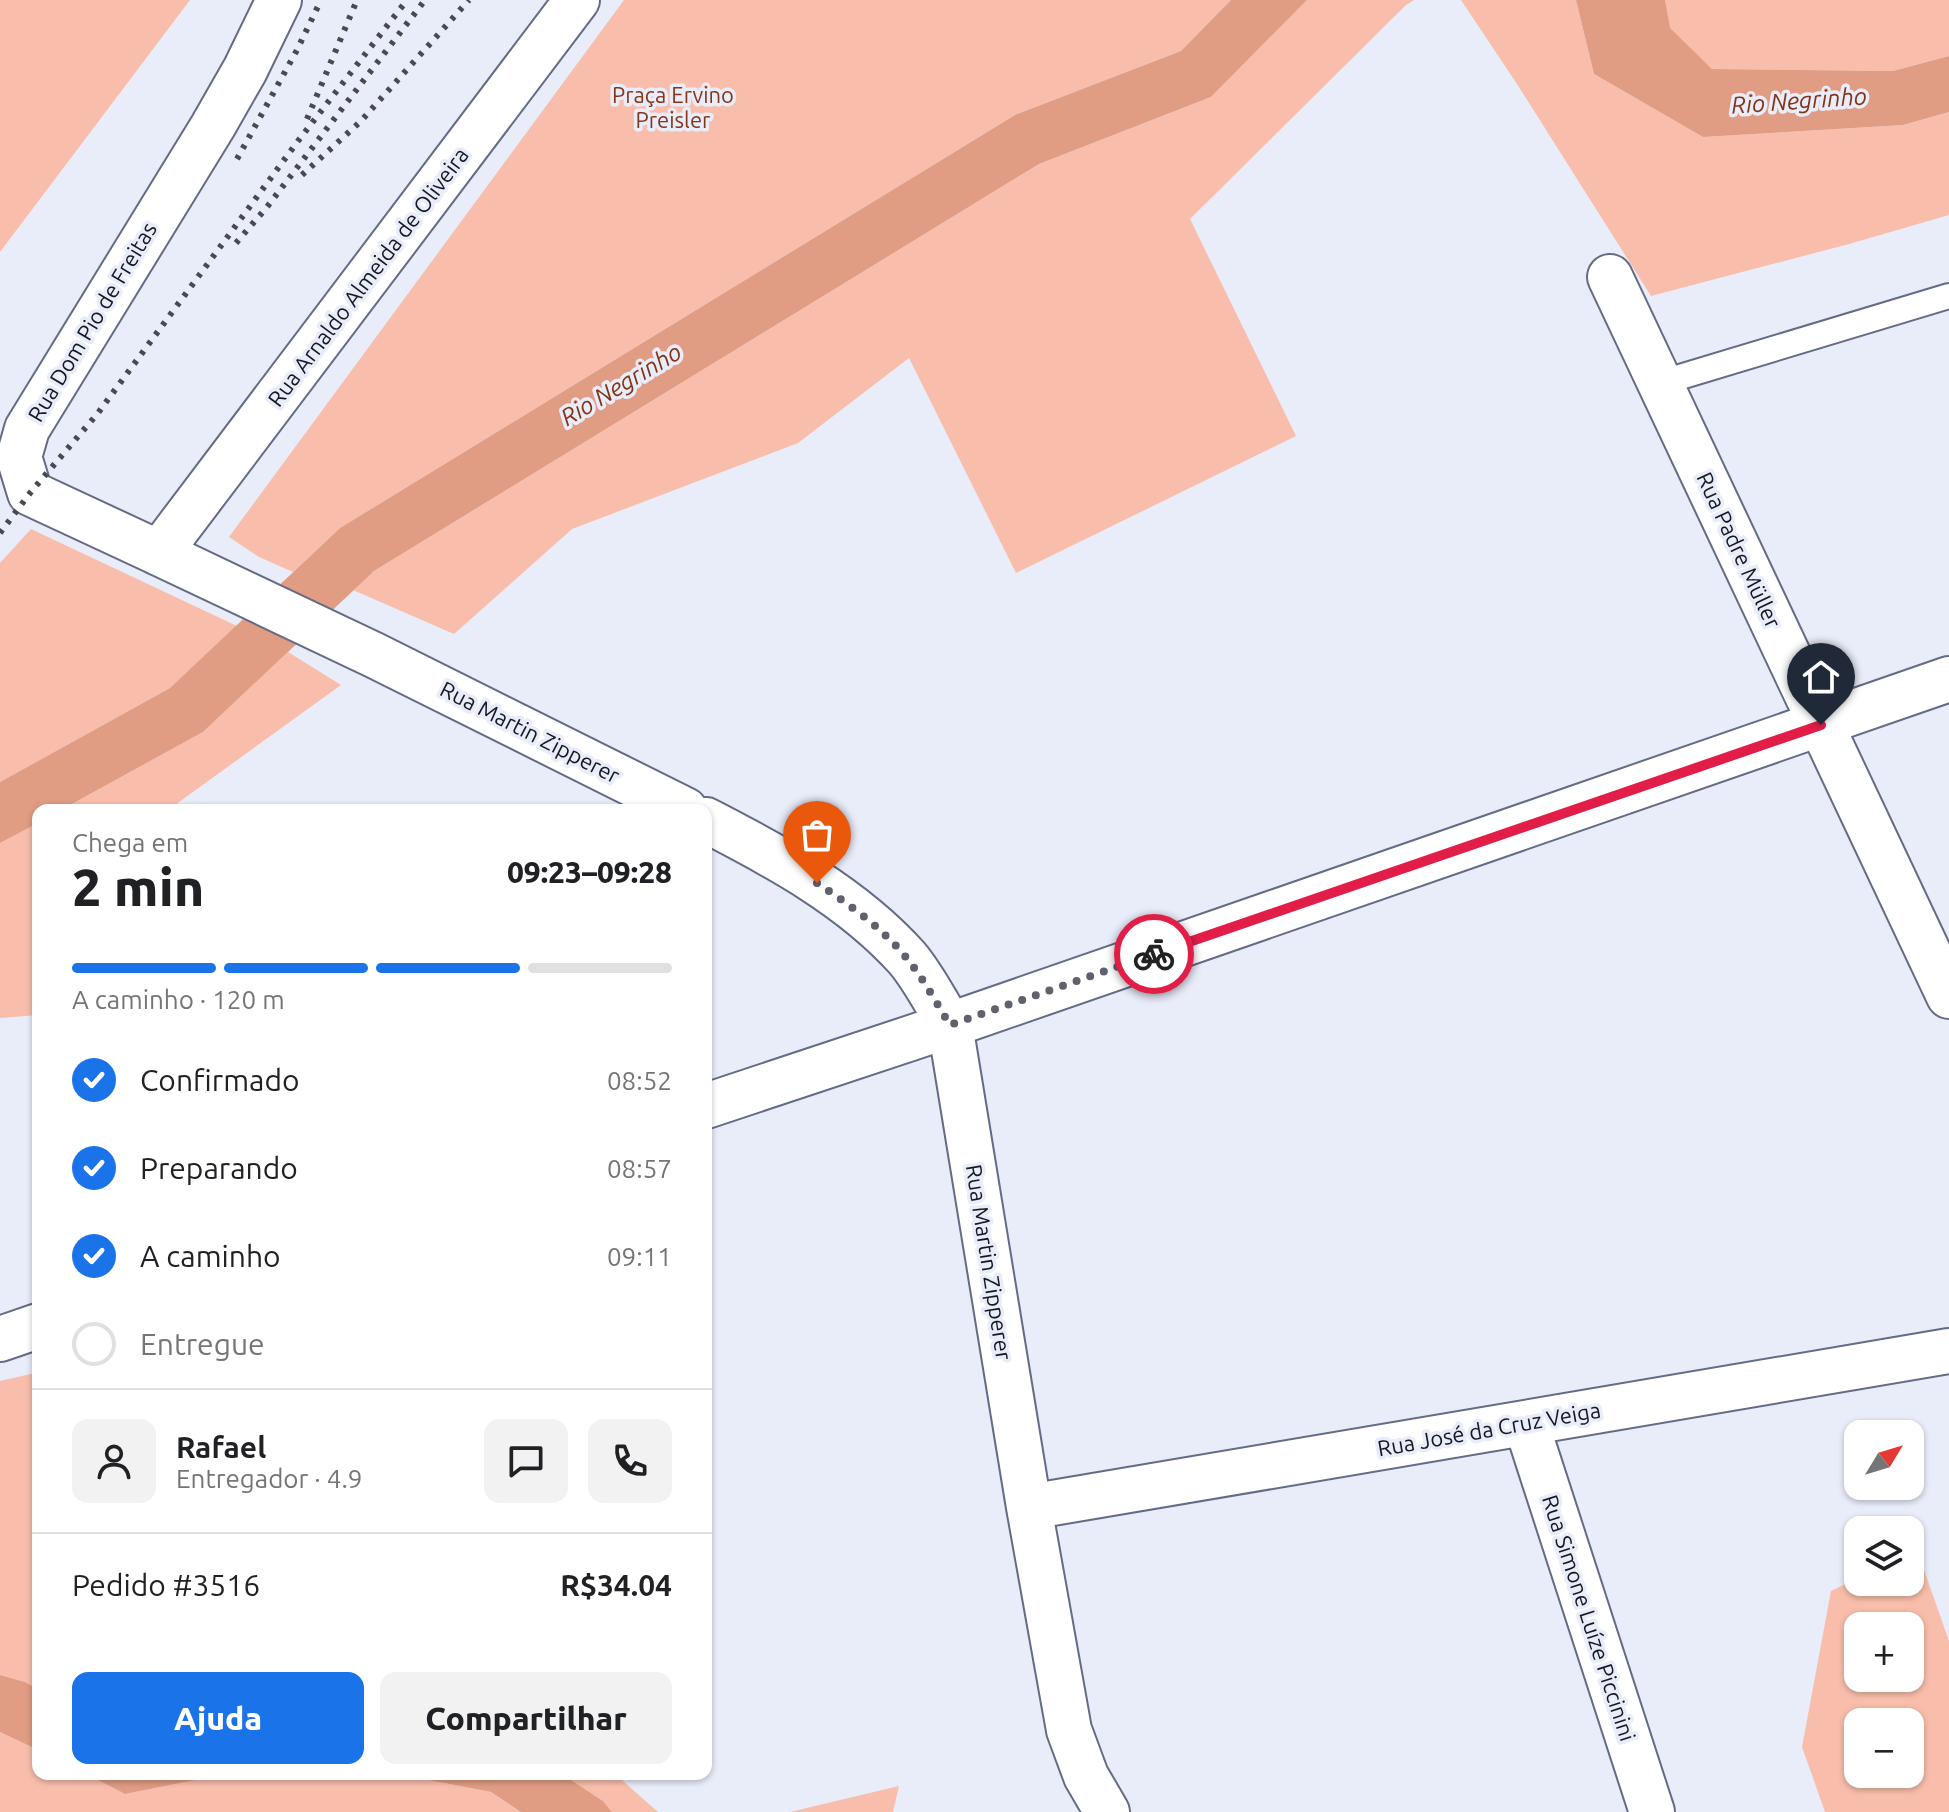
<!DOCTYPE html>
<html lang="pt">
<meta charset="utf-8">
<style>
:root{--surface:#fff;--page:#f2f2f2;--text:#202124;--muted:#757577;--line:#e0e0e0;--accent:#1a73e8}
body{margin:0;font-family:Ubuntu,sans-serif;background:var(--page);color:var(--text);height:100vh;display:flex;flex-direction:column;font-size:30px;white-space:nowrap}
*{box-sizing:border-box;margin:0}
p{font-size:26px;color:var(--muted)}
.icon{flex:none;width:44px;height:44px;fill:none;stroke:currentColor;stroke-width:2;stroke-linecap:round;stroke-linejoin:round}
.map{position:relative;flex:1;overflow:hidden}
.panel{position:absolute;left:32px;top:804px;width:680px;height:976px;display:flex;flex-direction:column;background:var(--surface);border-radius:16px;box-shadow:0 2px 6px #0004}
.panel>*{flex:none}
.needle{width:52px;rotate:52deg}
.controls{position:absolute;left:1844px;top:1420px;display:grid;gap:16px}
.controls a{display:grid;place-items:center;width:80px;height:80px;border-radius:16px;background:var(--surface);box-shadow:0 2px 6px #0004;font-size:40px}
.pin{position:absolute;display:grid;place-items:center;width:68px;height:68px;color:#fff;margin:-82px -34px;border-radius:50% 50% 50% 0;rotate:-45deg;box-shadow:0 0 8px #0007}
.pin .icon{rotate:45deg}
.courier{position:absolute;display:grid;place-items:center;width:80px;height:80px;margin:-40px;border:6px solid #e11d48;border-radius:50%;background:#fff;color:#222;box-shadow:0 2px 10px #0007}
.head em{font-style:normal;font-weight:800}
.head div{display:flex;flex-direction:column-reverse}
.head{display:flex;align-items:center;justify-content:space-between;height:136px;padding:0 40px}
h1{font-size:52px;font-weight:800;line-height:60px}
.bar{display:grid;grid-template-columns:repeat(4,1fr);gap:12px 8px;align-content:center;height:96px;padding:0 40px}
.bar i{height:10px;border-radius:6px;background:var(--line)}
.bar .active{background:var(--accent)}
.bar p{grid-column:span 4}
.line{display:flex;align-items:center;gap:20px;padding:0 40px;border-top:2px solid var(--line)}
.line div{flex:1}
.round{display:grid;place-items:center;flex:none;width:84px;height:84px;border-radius:16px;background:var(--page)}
ol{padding:0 40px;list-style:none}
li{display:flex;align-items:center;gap:24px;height:88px}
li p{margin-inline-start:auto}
li .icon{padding:8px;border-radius:50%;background:var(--accent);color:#fff;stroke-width:4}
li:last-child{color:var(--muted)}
li i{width:44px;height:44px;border:4px solid var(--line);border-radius:50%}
.button{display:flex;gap:16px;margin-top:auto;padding:16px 40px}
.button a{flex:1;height:92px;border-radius:16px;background:var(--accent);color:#fff;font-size:32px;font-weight:800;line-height:92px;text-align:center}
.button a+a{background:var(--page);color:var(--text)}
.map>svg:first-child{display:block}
</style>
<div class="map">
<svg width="1949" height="1812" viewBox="0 0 1949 1812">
<rect width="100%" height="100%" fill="#e9ecf9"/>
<path fill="#f8beab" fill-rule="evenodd" d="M 0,0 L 190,0 L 0,252 Z
M 624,0 L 1231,0 L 1181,51 L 1015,115 L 340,528 L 293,572 L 259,557 L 229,537 Z
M 1307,0 L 1414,0 L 1406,5 L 1190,219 L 1296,436 L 1016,573 L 909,358 L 798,443 L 572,529 L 454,634 L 353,590 L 374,571 L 1039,164 L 1211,97 Z
M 1461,0 L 1576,0 L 1594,74 L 1703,137 L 1903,125 L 1949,112 L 1949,215 L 1849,244 L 1651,296 L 1517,84 Z
M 1665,0 L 1949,0 L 1949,56 L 1893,71 L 1712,69 L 1669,28 Z
M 31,529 L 237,626 L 170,688 L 0,782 L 0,563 Z
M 288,652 L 341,685 L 168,810 L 61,810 L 203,732 Z
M 38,823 L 38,1015 L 0,1018 L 0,843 Z
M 35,1373 L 38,1376 L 38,1689 L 25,1682 L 0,1675 L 0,1381 Z
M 1917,1550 L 1949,1641 L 1949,1812 L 1825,1812 L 1802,1747 L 1831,1591 L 1858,1578 L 1858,1582 L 1910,1582 L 1910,1554 ZM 1858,1626 L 1910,1626 L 1910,1678 L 1858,1678 ZM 1858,1722 L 1910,1722 L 1910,1774 L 1858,1774 Z
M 0,1732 L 38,1750 L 38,1774 L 86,1774 L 125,1794 L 226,1774 L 397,1774 L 491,1792 L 521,1812 L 0,1812 Z
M 562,1774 L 615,1774 L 658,1812 L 612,1812 L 603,1801 Z
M 899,1786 L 893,1812 L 790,1812 Z"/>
<path fill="#e19c84" d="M 1231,0 L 1307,0 L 1211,97 L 1039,164 L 374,571 L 203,732 L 61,810 L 38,810 L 38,823 L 0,843 L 0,782 L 170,688 L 340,528 L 1015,115 L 1181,51 Z
M 1576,0 L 1665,0 L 1670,28 L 1712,69 L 1893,71 L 1949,56 L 1949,112 L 1903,125 L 1703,137 L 1594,74 Z
M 0,1675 L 25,1682 L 38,1689 L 38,1750 L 0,1732 Z
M 86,1774 L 226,1774 L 125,1794 Z
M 397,1774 L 562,1774 L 603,1801 L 612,1812 L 521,1812 L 491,1792 Z"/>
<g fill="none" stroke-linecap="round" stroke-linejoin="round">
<g stroke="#646b86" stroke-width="28">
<path id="service" d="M 1660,383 L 1949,296"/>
</g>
<g stroke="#646b86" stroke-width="48">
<path id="minor" d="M 1610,277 L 1949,996
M 159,553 L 30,493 L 19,457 L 27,429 L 213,126 L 245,70 L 279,0
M 706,1106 L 950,1025 L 1029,1507 L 1069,1730 L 1086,1776 L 1107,1812
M 0,1339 L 38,1326
M 1526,1423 L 1652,1812
M 1029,1507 L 1949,1351"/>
</g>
<g stroke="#646b86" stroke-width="48">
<path id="tertiary" d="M 577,0 L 159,553 L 374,655 L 685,810
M 706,820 C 778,857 852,897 907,958 C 924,978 936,1003 950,1025 L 1949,679"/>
</g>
<use href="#service" stroke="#fff" stroke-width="24"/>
<use href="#minor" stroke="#fff" stroke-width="44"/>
<use href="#tertiary" stroke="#fff" stroke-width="44"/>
<path stroke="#474a54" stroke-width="6" stroke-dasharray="4 8" stroke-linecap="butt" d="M 307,119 L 357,0
M 237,159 L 297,50 L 321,0
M 302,175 L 361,121 L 469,0
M 236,243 L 267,207 L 425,0
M 0,533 L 30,493 L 98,413 L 298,141 L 407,0"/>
</g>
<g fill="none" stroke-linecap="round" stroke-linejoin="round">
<path stroke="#5f626d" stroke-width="8" stroke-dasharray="0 14.4" d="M 817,883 C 850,905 884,929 909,961 C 924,980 937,1004 950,1025 L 1154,954"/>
<path stroke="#e11d48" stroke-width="10" d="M 1154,954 L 1821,725"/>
</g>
<g text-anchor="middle" stroke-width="7" stroke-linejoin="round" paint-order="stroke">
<g font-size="22" fill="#863516" stroke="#e9ecf9">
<text x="673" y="103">Praça Ervino<tspan x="673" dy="25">Preisler</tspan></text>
</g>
<g font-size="22" fill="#151822" stroke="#e9ecf9">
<text transform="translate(368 277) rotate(-53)" y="8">Rua Arnaldo Almeida de Oliveira</text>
<text transform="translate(92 322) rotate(-59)" y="8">Rua Dom Pio de Freitas</text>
<text transform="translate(1739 550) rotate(65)" y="8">Rua Padre Müller</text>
<text transform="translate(530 732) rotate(27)" y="8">Rua Martin Zipperer</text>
<text transform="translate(989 1262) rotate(81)" y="8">Rua Martin Zipperer</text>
<text transform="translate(1489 1429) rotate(-10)" y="8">Rua José da Cruz Veiga</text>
<text transform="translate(1589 1618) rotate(72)" y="8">Rua Simone Luíze Piccinini</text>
</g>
<g font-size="24" font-style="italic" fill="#843314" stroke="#e9ecf9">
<text transform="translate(1799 101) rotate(-4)" y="8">Rio Negrinho</text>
<text transform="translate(621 385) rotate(-31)" y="8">Rio Negrinho</text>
</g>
</g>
</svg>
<div class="controls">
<a><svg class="needle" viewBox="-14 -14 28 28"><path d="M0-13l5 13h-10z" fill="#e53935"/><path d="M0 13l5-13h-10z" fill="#757577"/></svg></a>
<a><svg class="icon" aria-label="layers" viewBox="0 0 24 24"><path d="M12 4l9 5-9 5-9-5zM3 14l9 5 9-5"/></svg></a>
<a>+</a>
<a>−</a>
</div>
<div class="pin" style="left:817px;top:883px;background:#ea580c"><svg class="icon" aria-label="bag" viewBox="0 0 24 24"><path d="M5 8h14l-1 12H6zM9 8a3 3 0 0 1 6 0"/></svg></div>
<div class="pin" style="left:1821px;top:725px;background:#1f2937"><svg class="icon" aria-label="home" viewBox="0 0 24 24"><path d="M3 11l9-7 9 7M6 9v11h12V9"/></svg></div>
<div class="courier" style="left:1154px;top:954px"><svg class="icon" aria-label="bike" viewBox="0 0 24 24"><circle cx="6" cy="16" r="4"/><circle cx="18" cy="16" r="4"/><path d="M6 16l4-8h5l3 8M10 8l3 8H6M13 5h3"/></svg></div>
<section class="panel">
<div class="head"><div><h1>2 min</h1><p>Chega em</p></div><em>09:23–09:28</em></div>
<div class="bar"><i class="active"></i><i class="active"></i><i class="active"></i><i></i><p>A caminho · 120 m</p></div>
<ol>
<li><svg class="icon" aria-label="check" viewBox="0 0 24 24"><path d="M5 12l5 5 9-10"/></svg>Confirmado<p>08:52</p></li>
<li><svg class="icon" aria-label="check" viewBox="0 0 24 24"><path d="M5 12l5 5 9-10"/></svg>Preparando<p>08:57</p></li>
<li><svg class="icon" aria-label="check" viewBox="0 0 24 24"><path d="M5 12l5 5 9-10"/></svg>A caminho<p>09:11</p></li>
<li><i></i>Entregue</li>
</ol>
<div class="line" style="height:144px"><a class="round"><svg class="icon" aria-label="person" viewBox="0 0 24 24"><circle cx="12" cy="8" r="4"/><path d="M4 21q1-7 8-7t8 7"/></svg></a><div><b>Rafael</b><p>Entregador · 4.9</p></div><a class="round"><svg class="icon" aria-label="chat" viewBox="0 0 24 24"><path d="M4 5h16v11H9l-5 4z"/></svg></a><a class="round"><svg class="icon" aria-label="phone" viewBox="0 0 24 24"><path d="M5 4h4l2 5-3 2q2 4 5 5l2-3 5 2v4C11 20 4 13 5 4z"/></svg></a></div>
<div class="line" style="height:104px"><div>Pedido #3516</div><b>R$34.04</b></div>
<div class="button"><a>Ajuda</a><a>Compartilhar</a></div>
</section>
</div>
